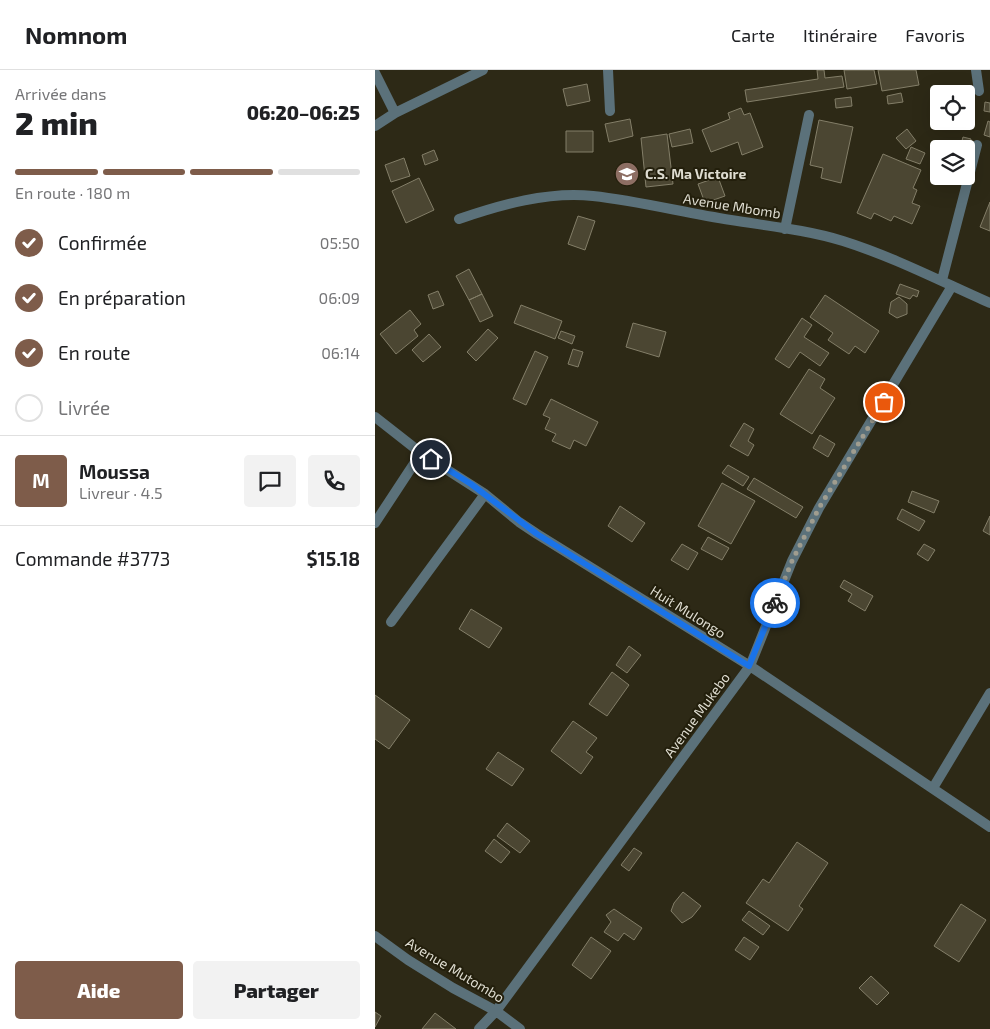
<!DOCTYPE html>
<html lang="fr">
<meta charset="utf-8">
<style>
:root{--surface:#fff;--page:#f2f2f2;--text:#202124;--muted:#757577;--line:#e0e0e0;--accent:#7e5c4a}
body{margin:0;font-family:"Exo 2",sans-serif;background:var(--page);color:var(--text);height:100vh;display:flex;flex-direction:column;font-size:19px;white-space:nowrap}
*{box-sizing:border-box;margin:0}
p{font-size:16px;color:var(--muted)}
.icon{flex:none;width:28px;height:28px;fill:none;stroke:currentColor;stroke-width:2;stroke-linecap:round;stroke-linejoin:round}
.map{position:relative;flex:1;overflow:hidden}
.panel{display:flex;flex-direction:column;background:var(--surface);width:375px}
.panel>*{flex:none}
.buttons{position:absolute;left:555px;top:15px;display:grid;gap:10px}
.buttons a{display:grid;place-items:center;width:45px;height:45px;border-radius:5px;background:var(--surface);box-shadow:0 5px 20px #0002;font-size:25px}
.pin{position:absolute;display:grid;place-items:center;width:42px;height:42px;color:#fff;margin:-21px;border:2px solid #fff;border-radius:50%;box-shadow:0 1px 5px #0007}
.courier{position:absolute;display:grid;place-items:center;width:50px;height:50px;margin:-25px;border:4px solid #1a73e8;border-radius:50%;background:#fff;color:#222;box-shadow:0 1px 6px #0007}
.summary em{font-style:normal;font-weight:800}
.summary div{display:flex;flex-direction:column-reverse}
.summary{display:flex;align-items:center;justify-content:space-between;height:85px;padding:0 15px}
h1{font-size:32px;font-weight:800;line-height:38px}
.bar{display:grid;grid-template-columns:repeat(4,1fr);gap:8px 5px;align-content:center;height:60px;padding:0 15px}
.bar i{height:6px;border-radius:4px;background:var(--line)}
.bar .selected{background:var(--accent)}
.bar p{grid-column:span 4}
.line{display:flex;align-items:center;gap:12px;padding:0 15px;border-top:1px solid var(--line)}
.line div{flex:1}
.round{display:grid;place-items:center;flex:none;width:52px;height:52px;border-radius:5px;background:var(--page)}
ol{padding:0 15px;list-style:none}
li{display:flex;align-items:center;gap:15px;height:55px}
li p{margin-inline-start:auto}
li .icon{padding:5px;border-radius:50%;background:var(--accent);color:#fff;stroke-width:4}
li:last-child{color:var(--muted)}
li i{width:28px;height:28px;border:2px solid var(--line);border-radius:50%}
.cta{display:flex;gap:10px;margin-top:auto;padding:10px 15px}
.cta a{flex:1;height:58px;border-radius:5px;background:var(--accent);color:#fff;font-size:20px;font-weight:800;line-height:58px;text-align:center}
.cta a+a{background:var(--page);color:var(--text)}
header{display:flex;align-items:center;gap:30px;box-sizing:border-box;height:70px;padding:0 25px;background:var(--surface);border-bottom:1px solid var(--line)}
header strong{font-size:24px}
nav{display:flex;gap:28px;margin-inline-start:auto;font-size:18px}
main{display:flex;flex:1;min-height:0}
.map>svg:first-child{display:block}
</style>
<header>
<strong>Nomnom</strong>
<nav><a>Carte</a><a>Itinéraire</a><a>Favoris</a></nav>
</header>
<main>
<section class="panel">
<div class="summary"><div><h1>2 min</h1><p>Arrivée dans</p></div><em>06:20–06:25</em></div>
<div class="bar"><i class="selected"></i><i class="selected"></i><i class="selected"></i><i></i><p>En route · 180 m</p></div>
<ol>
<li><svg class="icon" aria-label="check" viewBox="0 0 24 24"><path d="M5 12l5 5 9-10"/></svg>Confirmée<p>05:50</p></li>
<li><svg class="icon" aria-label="check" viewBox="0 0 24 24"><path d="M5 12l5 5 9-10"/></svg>En préparation<p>06:09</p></li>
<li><svg class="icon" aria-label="check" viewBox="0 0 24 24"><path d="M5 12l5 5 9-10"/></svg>En route<p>06:14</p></li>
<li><i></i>Livrée</li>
</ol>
<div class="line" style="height:90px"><b class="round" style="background:var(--accent);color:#fff">M</b><div><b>Moussa</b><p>Livreur · 4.5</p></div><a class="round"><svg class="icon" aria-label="chat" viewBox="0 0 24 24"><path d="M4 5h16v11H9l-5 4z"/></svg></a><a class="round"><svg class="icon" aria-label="phone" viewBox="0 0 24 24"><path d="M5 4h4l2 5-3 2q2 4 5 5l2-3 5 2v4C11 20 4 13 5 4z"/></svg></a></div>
<div class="line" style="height:65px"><div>Commande #3773</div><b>$15.18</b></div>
<div class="cta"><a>Aide</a><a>Partager</a></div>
</section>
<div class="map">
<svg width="615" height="959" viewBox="0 0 615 959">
<rect width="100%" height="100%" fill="#2d2916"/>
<path fill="#4b4632" stroke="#837e68" d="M 442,0 L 449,0 L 450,8 L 467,6 L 469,17 L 372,32 L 370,20 L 443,9 Z
M 469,0 L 499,0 L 502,14 L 472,19 Z
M 503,0 L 541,0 L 544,15 L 507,21 Z
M 212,14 L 215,31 L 192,36 L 188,19 Z
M 526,23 L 528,32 L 513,34 L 512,26 Z
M 476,27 L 477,36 L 461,38 L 460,29 Z
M 610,32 L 615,33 L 615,42 L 609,41 Z
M 366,38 L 369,45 L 375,43 L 388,77 L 367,85 L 363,72 L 336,82 L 327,60 L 355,49 L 353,43 Z
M 255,49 L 258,66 L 234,72 L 230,54 Z
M 444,50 L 478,57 L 466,113 L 446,108 L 448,98 L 435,95 Z
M 613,51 L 615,52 L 615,67 L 609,65 Z
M 315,59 L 318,73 L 297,77 L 294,64 Z
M 532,59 L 541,71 L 531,79 L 521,68 Z
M 191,61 L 218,61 L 218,82 L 191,82 Z
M 292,64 L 298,114 L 271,117 L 266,68 Z
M 588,67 L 596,69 L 593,80 L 585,78 Z
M 536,77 L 550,83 L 545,94 L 531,89 Z
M 59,80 L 63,90 L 50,95 L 47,85 Z
M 508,84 L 546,100 L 538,118 L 542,120 L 537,133 L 545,136 L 537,154 L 519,146 L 516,151 L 499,143 L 496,149 L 482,143 Z
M 29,88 L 35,106 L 16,112 L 10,95 Z
M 343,107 L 350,126 L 330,133 L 323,114 Z
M 44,108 L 59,140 L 31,153 L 17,121 Z
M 615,132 L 615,161 L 605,157 Z
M 203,146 L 220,151 L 210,180 L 193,174 Z
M 94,199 L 107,224 L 94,230 L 81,206 Z
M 525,214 L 544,221 L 542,227 L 538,225 L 535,229 L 521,224 Z
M 63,221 L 69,235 L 58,239 L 53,225 Z
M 107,224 L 118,246 L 105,252 L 94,230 Z
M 450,225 L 504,261 L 490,283 L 480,276 L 474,284 L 453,270 L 458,263 L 435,247 Z
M 524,227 L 532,234 L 532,244 L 522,248 L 514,243 L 516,232 Z
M 146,235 L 187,251 L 180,269 L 139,253 Z
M 35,240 L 46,254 L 39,260 L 43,266 L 21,284 L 5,264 Z
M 427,248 L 437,255 L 429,267 L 454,283 L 445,296 L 425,282 L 414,298 L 400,289 Z
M 258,253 L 291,262 L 284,287 L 251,277 Z
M 113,259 L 123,268 L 101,291 L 92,282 Z
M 186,261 L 200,266 L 197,274 L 183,268 Z
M 54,264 L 66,277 L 48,292 L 37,280 Z
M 198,279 L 208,282 L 203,297 L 193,294 Z
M 160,281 L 173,287 L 151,335 L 138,329 Z
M 434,299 L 450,309 L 445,318 L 460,328 L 437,364 L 405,344 Z
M 176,329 L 223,352 L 211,376 L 199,370 L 195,379 L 177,371 L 181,364 L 170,359 L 175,348 L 168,345 Z
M 369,353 L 379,359 L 373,371 L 379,375 L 373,386 L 355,376 Z
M 445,365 L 460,374 L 453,387 L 438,378 Z
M 353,395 L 374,407 L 368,416 L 347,403 Z
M 379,408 L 428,437 L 421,448 L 372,419 Z
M 347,413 L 380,431 L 356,474 L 323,456 Z
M 537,421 L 564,431 L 559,443 L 533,432 Z
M 245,436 L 270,453 L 257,472 L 233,456 Z
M 527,439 L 550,451 L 544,461 L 522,449 Z
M 615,446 L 615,465 L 608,461 Z
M 333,467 L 354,478 L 347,490 L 326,479 Z
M 307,474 L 323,483 L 313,500 L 296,490 Z
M 549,474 L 560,480 L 553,491 L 542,484 Z
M 469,510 L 498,526 L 490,541 L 473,531 L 477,524 L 465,517 Z
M 96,539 L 127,558 L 114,578 L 84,559 Z
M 254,576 L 266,585 L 252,603 L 241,595 Z
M 237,602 L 254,615 L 232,646 L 214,634 Z
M 0,625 L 35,650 L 14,679 L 0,669 Z
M 198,651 L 222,668 L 211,682 L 218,687 L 206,704 L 176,681 Z
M 123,682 L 149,699 L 137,716 L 111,699 Z
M 132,753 L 155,771 L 145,783 L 122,766 Z
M 119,769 L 135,782 L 126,793 L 110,781 Z
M 422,772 L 453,793 L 424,836 L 428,839 L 413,861 L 371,833 L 388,809 L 394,813 Z
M 259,778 L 267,783 L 254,801 L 246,795 Z
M 308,822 L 326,836 L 317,847 L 307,853 L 296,841 L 299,833 Z
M 586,834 L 611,850 L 584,892 L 559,876 Z
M 239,839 L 267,858 L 259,870 L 249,863 L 243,871 L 229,862 L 236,852 L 231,845 Z
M 374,841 L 395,856 L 388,865 L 367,850 Z
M 216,867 L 236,881 L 216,909 L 197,895 Z
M 369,867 L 384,877 L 375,890 L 360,880 Z
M 496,906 L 514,923 L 502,935 L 484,918 Z
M 0,942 L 6,946 L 0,957 Z
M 60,943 L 81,959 L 47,959 Z"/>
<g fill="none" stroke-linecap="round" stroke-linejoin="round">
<path stroke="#5b717a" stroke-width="10" d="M 233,0 L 235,41
M 601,0 L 604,21
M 0,3 L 20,43
M 0,56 L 20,43 L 108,0
M 84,149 C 125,135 173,121 218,126 C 264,131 310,143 356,150 C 393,156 433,160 468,171 C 519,187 567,212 615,233
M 410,159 L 434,45
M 567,210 L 602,75
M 0,347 L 46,383 L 110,424 L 144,452 L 162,464 L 375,596 L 615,757
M 0,453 L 46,383
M 16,552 L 110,424
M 558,718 L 615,623
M 0,866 L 33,890 L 78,918 L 121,941 L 145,959
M 104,959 L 121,941 L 375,596 L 417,491 L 444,438 L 577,216"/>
</g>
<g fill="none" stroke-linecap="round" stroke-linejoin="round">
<path stroke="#a09d8f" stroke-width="5" stroke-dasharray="0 9" d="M 400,533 L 417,491 L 444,438 L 509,332"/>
<path stroke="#1a73e8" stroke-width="6" d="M 56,389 L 96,414 L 162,464 L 374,596 L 400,533"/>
</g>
<defs>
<g id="school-disc" transform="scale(1.25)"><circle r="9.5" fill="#8d6e63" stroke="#231f0c"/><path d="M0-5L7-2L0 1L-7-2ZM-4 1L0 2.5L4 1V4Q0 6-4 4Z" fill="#fff"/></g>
</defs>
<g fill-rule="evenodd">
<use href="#school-disc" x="252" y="104"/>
</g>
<g text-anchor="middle" stroke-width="4" stroke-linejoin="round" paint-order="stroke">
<g font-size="14" font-weight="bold" fill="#dedcd0" stroke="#231f0c" text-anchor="start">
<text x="270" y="109">C.S. Ma Victoire</text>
</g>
<g font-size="14" fill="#dedcd0" stroke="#231f0c">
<text transform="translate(357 136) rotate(9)" y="5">Avenue Mbomb</text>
<text transform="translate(313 542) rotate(32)" y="5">Huit Mulongo</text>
<text transform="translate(322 645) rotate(-54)" y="5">Avenue Mukebo</text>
<text transform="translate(80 900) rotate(31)" y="5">Avenue Mutombo</text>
</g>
</g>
</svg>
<div class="buttons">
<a><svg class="icon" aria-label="locate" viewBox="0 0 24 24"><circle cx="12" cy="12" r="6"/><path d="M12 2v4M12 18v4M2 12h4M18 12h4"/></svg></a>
<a><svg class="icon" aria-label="layers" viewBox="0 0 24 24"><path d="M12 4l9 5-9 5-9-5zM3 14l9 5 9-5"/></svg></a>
</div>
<div class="pin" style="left:509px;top:332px;background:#ea580c"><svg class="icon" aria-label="bag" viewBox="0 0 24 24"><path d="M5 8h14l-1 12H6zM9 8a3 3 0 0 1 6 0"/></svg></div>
<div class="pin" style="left:56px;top:389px;background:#1f2937"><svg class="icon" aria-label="home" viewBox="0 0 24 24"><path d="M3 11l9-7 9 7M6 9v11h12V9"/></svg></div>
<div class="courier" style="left:400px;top:533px"><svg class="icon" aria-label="bike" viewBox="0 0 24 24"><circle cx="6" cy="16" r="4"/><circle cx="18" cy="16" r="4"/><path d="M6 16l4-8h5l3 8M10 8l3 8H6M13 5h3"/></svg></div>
</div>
</main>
